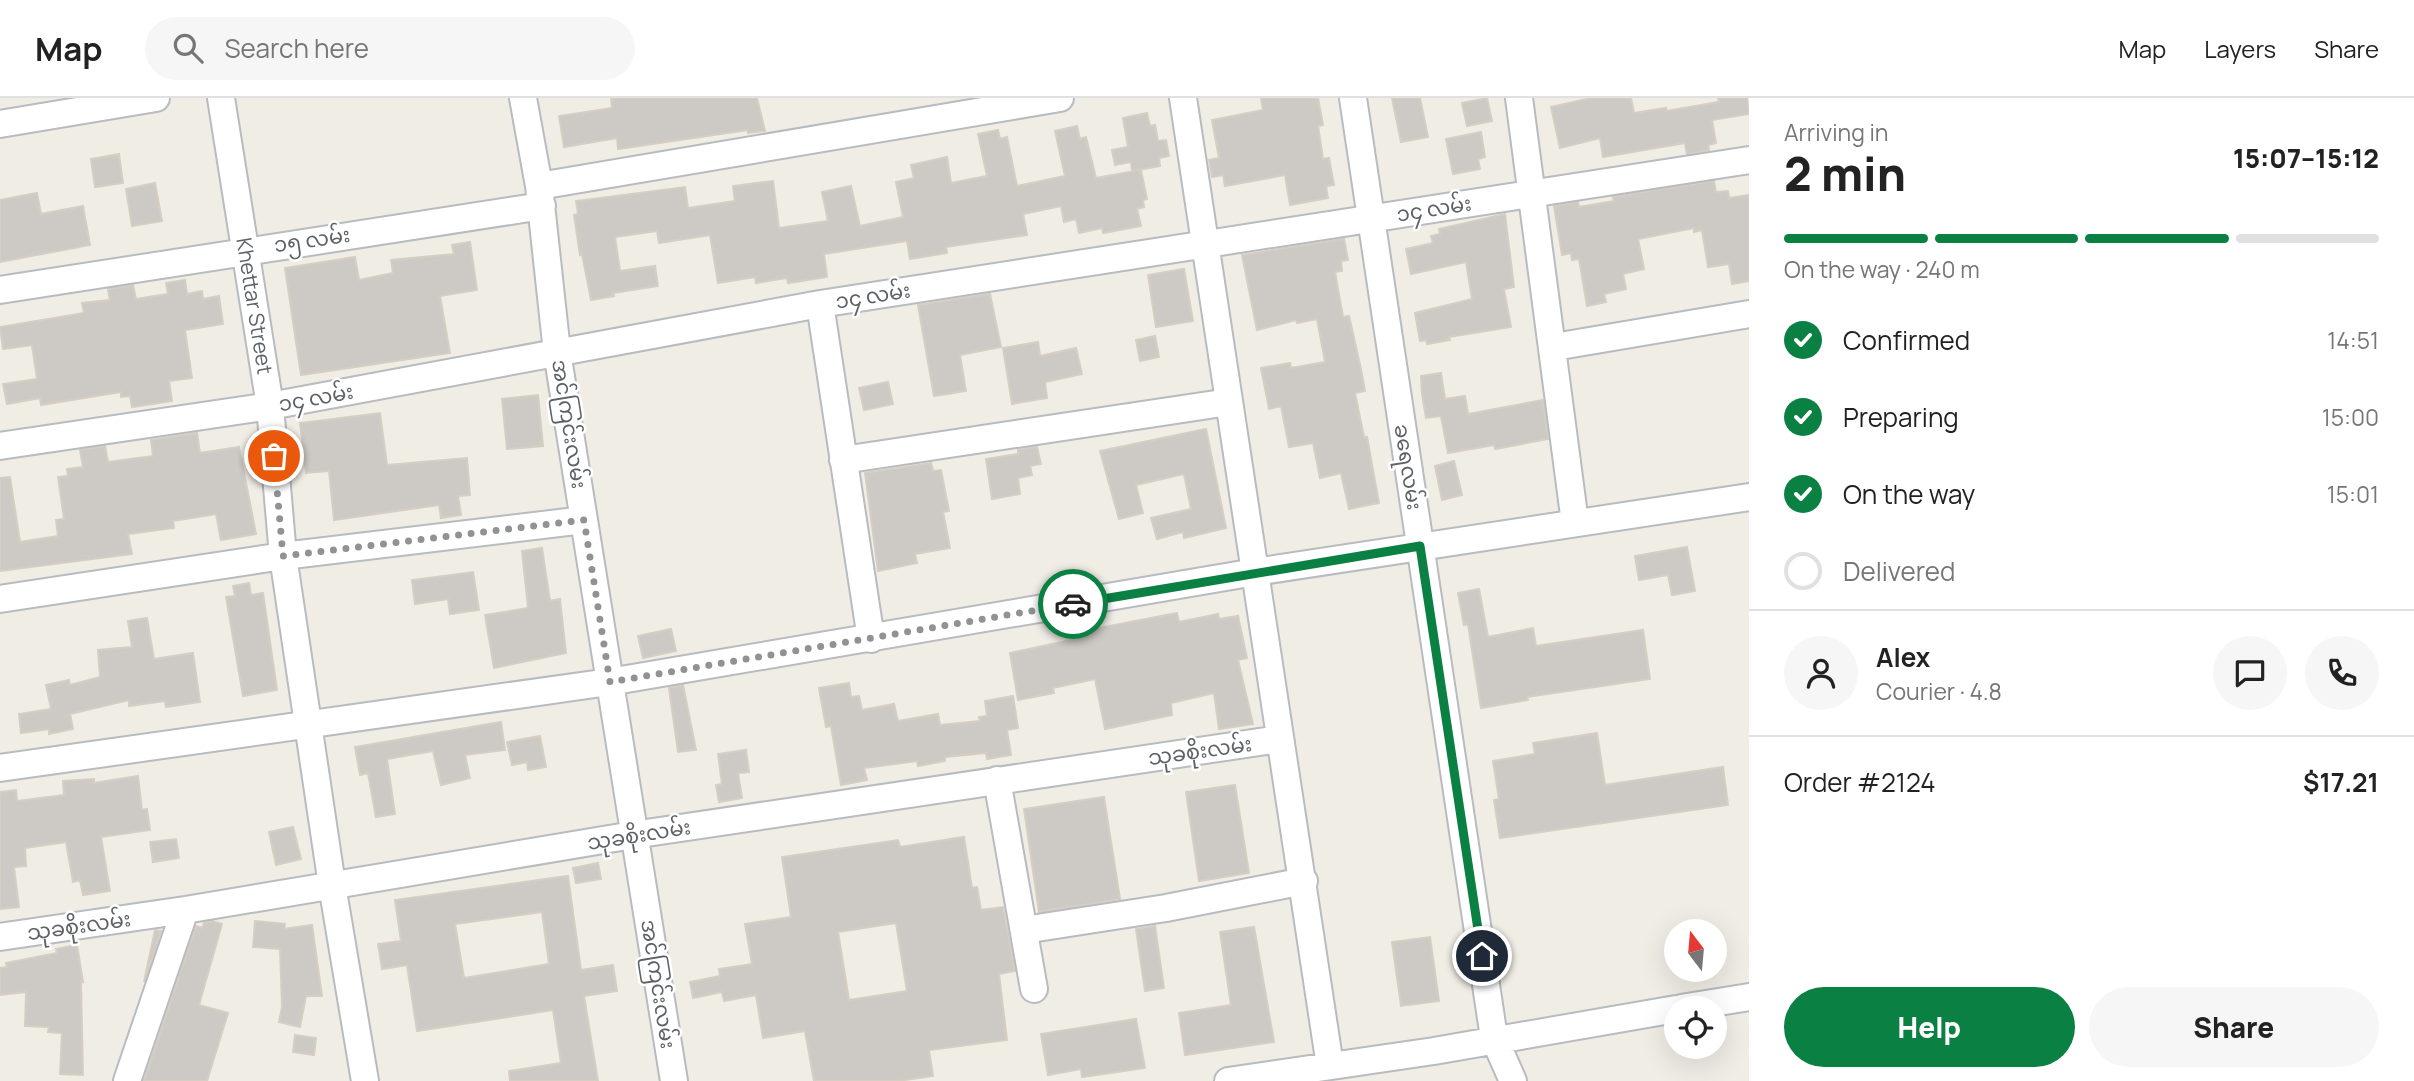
<!DOCTYPE html>
<meta charset="utf-8">
<style>
:root{--surface:#fff;--page:#f6f6f6;--text:#222;--muted:#767676;--line:#e0e0e0;--accent:#0b8043}
body{margin:0;font-family:Manrope,"Noto Sans Myanmar",sans-serif;background:var(--page);color:var(--text);height:100vh;display:flex;flex-direction:column;font-size:26px;white-space:nowrap}
*{box-sizing:border-box;margin:0}
p{font-size:23px;color:var(--muted)}
.icon{flex:none;width:38px;height:38px;fill:none;stroke:currentColor;stroke-width:2;stroke-linecap:round;stroke-linejoin:round}
.map{position:relative;flex:1;overflow:hidden}
.panel{display:flex;flex-direction:column;background:var(--surface);width:665px}
.panel>*{flex:none}
.needle{width:46px;rotate:344deg}
.buttons{position:absolute;left:1664px;top:821px;display:grid;gap:14px}
.buttons a{display:grid;place-items:center;width:63px;height:63px;border-radius:50%;background:var(--surface);box-shadow:0 7px 28px #0002;font-size:35px}
.pin{position:absolute;display:grid;place-items:center;width:60px;height:60px;color:#fff;margin:-30px;border:4px solid #fff;border-radius:50%;box-shadow:0 2px 7px #0007}
.courier{position:absolute;display:grid;place-items:center;width:70px;height:70px;margin:-35px;border:5px solid #0b8043;border-radius:50%;background:#fff;color:#222;box-shadow:0 2px 9px #0007}
.overview em{font-style:normal;font-weight:800}
.overview div{display:flex;flex-direction:column-reverse}
.overview{display:flex;align-items:center;justify-content:space-between;height:119px;padding:0 35px}
h1{font-size:46px;font-weight:800;line-height:52px}
.bar{display:grid;grid-template-columns:repeat(4,1fr);gap:10px 7px;align-content:center;height:84px;padding:0 35px}
.bar i{height:9px;border-radius:5px;background:var(--line)}
.bar .on{background:var(--accent)}
.bar p{grid-column:span 4}
.line{display:flex;align-items:center;gap:18px;padding:0 35px;border-top:2px solid var(--line)}
.line div{flex:1}
.round{display:grid;place-items:center;flex:none;width:74px;height:74px;border-radius:37px;background:var(--page)}
ol{padding:0 35px;list-style:none}
li{display:flex;align-items:center;gap:21px;height:77px}
li p{margin-inline-start:auto}
li .icon{padding:7px;border-radius:50%;background:var(--accent);color:#fff;stroke-width:4}
li:last-child{color:var(--muted)}
li i{width:38px;height:38px;border:4px solid var(--line);border-radius:50%}
.primary-button{display:flex;gap:14px;margin-top:auto;padding:14px 35px}
.primary-button a{flex:1;height:80px;border-radius:42px;background:var(--accent);color:#fff;font-size:28px;font-weight:800;line-height:80px;text-align:center}
.primary-button a+a{background:var(--page);color:var(--text)}
header{display:flex;align-items:center;gap:42px;box-sizing:border-box;height:98px;padding:0 35px;background:var(--surface);border-bottom:2px solid var(--line)}
header strong{font-size:33px}
nav{display:flex;gap:38px;margin-inline-start:auto;font-size:24px}
.search{width:490px;height:63px;background:var(--page);display:flex;align-items:center;gap:18px;box-sizing:border-box;padding:0 24px;border-radius:38px;color:var(--muted);font-size:26px}
main{display:flex;flex:1;min-height:0}
.map>svg:first-child{display:block}
</style>
<header>
<strong>Map</strong>
<div class="search"><svg class="icon" aria-label="search" viewBox="0 0 24 24"><circle cx="10" cy="10" r="6"/><path d="M15 15l6 6"/></svg>Search here</div>
<nav><a>Map</a><a>Layers</a><a>Share</a></nav>
</header>
<main>
<div class="map">
<svg width="1749" height="983" viewBox="0 0 1749 983">
<rect width="100%" height="100%" fill="#f0ede5"/>
<path fill="#cdc9c4" stroke="#d5cec3" stroke-width="2" fill-rule="evenodd" d="M 611,0 L 757,0 L 765,33 L 748,35 L 748,32 L 618,51 L 617,40 L 564,49 L 559,18 L 612,10 Z
M 1261,0 L 1318,0 L 1323,27 L 1318,28 L 1323,61 L 1329,60 L 1334,87 L 1326,88 L 1328,100 L 1290,107 L 1285,77 L 1225,88 L 1223,77 L 1212,79 L 1209,62 L 1219,60 L 1212,22 L 1263,12 Z
M 1392,0 L 1420,0 L 1428,39 L 1401,44 Z
M 1487,0 L 1492,23 L 1467,28 L 1462,5 Z
M 1591,0 L 1631,0 L 1634,15 L 1666,10 L 1666,13 L 1719,4 L 1718,0 L 1747,0 L 1749,16 L 1712,22 L 1716,45 L 1708,47 L 1709,52 L 1687,56 L 1685,45 L 1603,59 L 1600,40 L 1560,50 L 1551,9 Z
M 1147,15 L 1150,28 L 1155,27 L 1158,43 L 1166,42 L 1169,58 L 1159,60 L 1160,68 L 1132,73 L 1131,64 L 1115,67 L 1112,52 L 1128,49 L 1123,20 Z
M 1077,28 L 1080,41 L 1086,39 L 1096,80 L 1141,72 L 1147,101 L 1143,102 L 1144,109 L 1137,111 L 1141,128 L 1103,135 L 1102,130 L 1079,135 L 1076,121 L 1064,124 L 1061,108 L 1023,116 L 1027,137 L 946,149 L 947,155 L 910,161 L 907,143 L 824,156 L 827,179 L 788,185 L 787,180 L 756,185 L 755,179 L 718,185 L 710,137 L 659,145 L 657,133 L 615,139 L 620,173 L 655,168 L 658,188 L 613,195 L 614,198 L 591,202 L 582,156 L 580,157 L 574,117 L 578,116 L 576,103 L 685,89 L 688,110 L 735,103 L 733,88 L 773,83 L 779,130 L 828,123 L 822,94 L 851,88 L 860,128 L 903,119 L 896,84 L 914,80 L 911,67 L 947,59 L 951,85 L 987,78 L 978,36 L 998,32 L 1000,41 L 1007,39 L 1017,88 L 1065,78 L 1055,33 Z
M 1481,34 L 1485,59 L 1478,61 L 1480,71 L 1453,76 L 1446,41 Z
M 119,56 L 123,85 L 95,89 L 91,61 Z
M 1714,83 L 1716,94 L 1728,93 L 1729,100 L 1749,97 L 1749,183 L 1732,186 L 1729,166 L 1708,169 L 1702,132 L 1694,134 L 1694,130 L 1638,141 L 1644,171 L 1623,176 L 1626,191 L 1604,196 L 1606,204 L 1587,208 L 1579,161 L 1572,162 L 1571,155 L 1562,157 L 1554,108 L 1578,104 L 1579,109 L 1614,103 L 1613,99 Z
M 155,85 L 162,123 L 132,128 L 126,91 Z
M 37,95 L 41,116 L 83,108 L 90,147 L 0,164 L 0,102 Z
M 1505,116 L 1514,189 L 1504,191 L 1511,229 L 1449,239 L 1450,242 L 1427,246 L 1426,242 L 1420,243 L 1415,215 L 1472,201 L 1466,164 L 1411,176 L 1406,151 L 1433,145 L 1431,138 L 1440,136 L 1439,131 Z
M 1344,141 L 1348,162 L 1341,163 L 1342,173 L 1335,174 L 1343,219 L 1349,218 L 1361,271 L 1365,293 L 1355,295 L 1364,339 L 1367,339 L 1379,405 L 1349,411 L 1341,375 L 1320,380 L 1313,345 L 1289,349 L 1281,308 L 1269,311 L 1261,270 L 1290,265 L 1291,270 L 1325,264 L 1317,221 L 1297,225 L 1296,222 L 1257,232 L 1242,157 Z
M 470,144 L 477,192 L 440,198 L 450,255 L 301,277 L 285,170 L 355,159 L 359,182 L 393,175 L 391,162 L 454,156 L 452,147 Z
M 1184,171 L 1193,223 L 1156,229 L 1148,177 Z
M 185,182 L 187,196 L 202,193 L 203,201 L 219,198 L 223,226 L 185,232 L 192,280 L 169,283 L 172,303 L 132,309 L 130,298 L 121,299 L 121,294 L 41,307 L 40,300 L 7,306 L 3,286 L 37,281 L 32,247 L 3,251 L 0,229 L 84,215 L 82,205 L 110,202 L 108,191 L 133,187 L 136,201 L 168,196 L 166,185 Z
M 990,196 L 1001,249 L 960,257 L 966,293 L 934,298 L 918,207 Z
M 1155,238 L 1159,259 L 1140,263 L 1136,242 Z
M 1038,244 L 1040,258 L 1076,250 L 1082,276 L 1045,284 L 1047,300 L 1012,306 L 1003,250 Z
M 1441,275 L 1445,301 L 1465,298 L 1468,316 L 1543,302 L 1548,341 L 1495,351 L 1494,347 L 1448,355 L 1441,318 L 1426,320 L 1422,296 L 1421,278 Z
M 888,284 L 893,306 L 864,312 L 859,290 Z
M 538,297 L 543,348 L 507,351 L 502,301 Z
M 380,315 L 387,367 L 467,360 L 470,397 L 458,398 L 461,417 L 441,420 L 439,407 L 334,422 L 329,373 L 306,375 L 300,325 Z
M 1206,331 L 1226,430 L 1184,440 L 1183,434 L 1157,441 L 1151,420 L 1191,411 L 1184,376 L 1136,387 L 1143,415 L 1119,421 L 1100,353 Z
M 197,335 L 200,355 L 239,349 L 256,436 L 221,442 L 216,416 L 173,423 L 174,430 L 128,436 L 132,456 L 0,473 L 0,380 L 10,379 L 20,444 L 58,438 L 56,422 L 64,421 L 58,379 L 68,378 L 67,371 L 83,369 L 80,352 L 105,348 L 108,364 L 153,358 L 151,342 Z
M 1037,349 L 1041,366 L 1030,368 L 1032,377 L 1018,380 L 1020,396 L 992,401 L 986,361 L 1018,356 L 1018,352 Z
M 1454,363 L 1462,397 L 1442,402 L 1435,368 Z
M 931,365 L 933,373 L 941,372 L 949,413 L 943,414 L 950,450 L 915,456 L 917,465 L 878,473 L 865,375 Z
M 1687,449 L 1695,493 L 1672,497 L 1668,477 L 1639,482 L 1635,458 Z
M 542,450 L 550,503 L 560,501 L 566,555 L 494,570 L 485,517 L 528,510 L 522,453 Z
M 473,474 L 479,512 L 450,516 L 448,501 L 415,506 L 412,482 Z
M 249,485 L 251,497 L 263,495 L 277,592 L 243,598 L 226,499 L 235,498 L 233,488 Z
M 1479,491 L 1488,539 L 1533,530 L 1536,548 L 1643,532 L 1650,581 L 1527,599 L 1528,602 L 1481,610 L 1468,526 L 1464,527 L 1458,495 Z
M 1177,515 L 1179,524 L 1218,516 L 1219,521 L 1238,518 L 1247,560 L 1238,562 L 1253,626 L 1219,631 L 1214,595 L 1171,605 L 1172,617 L 1105,631 L 1095,581 L 1053,590 L 1054,595 L 1018,602 L 1010,555 L 1080,540 L 1078,534 Z
M 147,520 L 154,561 L 193,555 L 200,604 L 166,609 L 165,603 L 129,608 L 129,602 L 70,616 L 73,631 L 49,636 L 49,631 L 21,635 L 19,616 L 51,611 L 46,587 L 69,582 L 70,587 L 100,579 L 98,552 L 132,549 L 128,523 Z
M 671,531 L 676,553 L 643,560 L 638,538 Z
M 849,585 L 851,599 L 859,598 L 862,612 L 894,606 L 898,623 L 938,616 L 940,627 L 980,623 L 979,619 L 987,618 L 985,603 L 1013,598 L 1018,630 L 1007,632 L 1011,657 L 987,661 L 986,655 L 945,659 L 945,663 L 918,668 L 917,663 L 864,670 L 867,682 L 841,687 L 831,628 L 826,629 L 819,590 Z
M 683,587 L 696,652 L 678,654 L 669,590 Z
M 501,624 L 505,652 L 465,657 L 470,680 L 441,687 L 433,653 L 387,661 L 395,716 L 376,719 L 368,675 L 360,677 L 355,649 Z
M 1597,635 L 1605,687 L 1723,669 L 1728,707 L 1500,740 L 1494,702 L 1499,701 L 1493,663 L 1535,656 L 1533,645 Z
M 540,638 L 546,669 L 528,672 L 527,664 L 512,667 L 507,644 Z
M 746,652 L 749,674 L 738,675 L 742,700 L 719,704 L 716,687 L 722,686 L 718,656 Z
M 138,678 L 142,712 L 147,711 L 150,732 L 101,739 L 110,793 L 83,797 L 80,782 L 73,784 L 66,744 L 25,750 L 26,768 L 14,769 L 19,809 L 0,811 L 0,694 L 16,692 L 17,703 L 64,697 L 63,683 L 94,681 L 94,685 Z
M 1235,687 L 1249,775 L 1199,783 L 1186,694 Z
M 1104,699 L 1120,801 L 1039,814 L 1024,711 Z
M 293,729 L 301,761 L 276,767 L 269,734 Z
M 964,739 L 972,790 L 977,789 L 981,812 L 1003,809 L 1015,873 L 999,876 L 1007,942 L 929,952 L 933,978 L 898,983 L 814,983 L 805,933 L 763,940 L 756,897 L 724,903 L 722,894 L 693,900 L 690,884 L 720,878 L 719,871 L 752,866 L 745,826 L 791,819 L 782,759 L 898,742 L 900,749 ZM 896,825 L 907,893 L 849,902 L 838,834 Z
M 176,741 L 179,760 L 153,764 L 150,744 Z
M 598,765 L 601,781 L 576,785 L 573,770 Z
M 568,778 L 581,872 L 613,867 L 617,893 L 584,898 L 598,983 L 510,983 L 509,973 L 561,965 L 553,912 L 417,933 L 407,867 L 382,871 L 378,846 L 401,843 L 395,802 ZM 542,814 L 549,866 L 464,880 L 455,826 Z
M 212,823 L 222,826 L 199,907 L 228,915 L 207,983 L 144,983 L 196,828 L 202,830 L 204,825 Z
M 255,823 L 285,826 L 284,831 L 312,827 L 322,898 L 306,898 L 300,929 L 279,924 L 282,909 L 280,851 L 253,849 Z
M 1155,828 L 1164,890 L 1145,893 L 1136,831 Z
M 1254,829 L 1274,944 L 1185,957 L 1179,915 L 1231,907 L 1220,834 Z
M 155,832 L 161,833 L 144,884 Z
M 1430,839 L 1439,903 L 1401,908 L 1392,844 Z
M 77,847 L 83,884 L 81,883 L 83,977 L 60,976 L 62,935 L 48,934 L 49,929 L 25,928 L 26,894 L 0,897 L 0,870 L 7,869 L 6,865 L 57,855 L 56,851 Z
M 1136,921 L 1145,970 L 1082,979 L 1081,971 L 1048,977 L 1041,936 Z
M 295,937 L 316,940 L 314,957 L 293,954 Z"/>
<g fill="none" stroke-linecap="round" stroke-linejoin="round">
<g stroke="#b8bbbf" stroke-width="30">
<path id="minor" d="M 221,0 L 270,308 L 283,458 L 332,787 L 365,983
M 523,0 L 539,88 L 557,254 L 674,983
M 1183,0 L 1330,968
M 1353,0 L 1494,940 L 1513,983
M 1519,0 L 1575,425
M 0,26 L 156,0
M 539,88 L 1060,0
M 0,192 L 542,108
M 820,206 L 871,541
M 1554,249 L 1749,216
M 0,348 L 270,308 L 820,206 L 1749,62
M 843,362 L 1229,304
M 0,501 L 283,458 L 584,422
M 0,670 L 609,584 L 1255,474 L 1749,399
M 997,682 L 1034,891
M 1024,832 L 1166,810 L 1304,783
M 0,839 L 185,812 L 633,737 L 1279,641
M 1681,910 L 1749,899
M 127,983 L 185,812
M 1228,983 L 1434,953 L 1676,911"/>
</g>
<use href="#minor" stroke="#fff" stroke-width="26"/>
</g>
<g fill="none" stroke-linecap="round" stroke-linejoin="round">
<path stroke="#909392" stroke-width="7" stroke-dasharray="0 12.6" d="M 274,358 L 283,458 L 584,422 L 610,584 L 1073,506"/>
<path stroke="#0b8043" stroke-width="9" d="M 1073,506 L 1420,448 L 1482,858"/>
</g>
<g text-anchor="middle" stroke-width="5" stroke-linejoin="round" paint-order="stroke">
<g font-size="21" fill="#5d6266" stroke="#fff">
<text transform="translate(1434 111) rotate(-9)" y="7">၁၄ လမ်း</text>
<text transform="translate(312 142) rotate(-8)" y="7">၁၅ လမ်း</text>
<text transform="translate(873 198) rotate(-9)" y="7">၁၄ လမ်း</text>
<text transform="translate(254 208) rotate(81)" y="7">Khettar Street</text>
<text transform="translate(316 300) rotate(-10)" y="7">၁၄ လမ်း</text>
<text transform="translate(569 326) rotate(81)" y="7">အင်ကြင်းလမ်း</text>
<text transform="translate(1408 369) rotate(81)" y="7">ခရေလမ်း</text>
<text transform="translate(1200 653) rotate(-8)" y="7">သုခစိုးလမ်း</text>
<text transform="translate(639 737) rotate(-9)" y="7">သုခစိုးလမ်း</text>
<text transform="translate(79 828) rotate(-8)" y="7">သုခစိုးလမ်း</text>
<text transform="translate(658 886) rotate(81)" y="7">အင်ကြင်းလမ်း</text>
</g>
</g>
</svg>
<div class="buttons">
<a><svg class="needle" viewBox="-14 -14 28 28"><path d="M0-13l5 13h-10z" fill="#e53935"/><path d="M0 13l5-13h-10z" fill="#767676"/></svg></a>
<a><svg class="icon" aria-label="locate" viewBox="0 0 24 24"><circle cx="12" cy="12" r="6"/><path d="M12 2v4M12 18v4M2 12h4M18 12h4"/></svg></a>
</div>
<div class="pin" style="left:274px;top:358px;background:#ea580c"><svg class="icon" aria-label="bag" viewBox="0 0 24 24"><path d="M5 8h14l-1 12H6zM9 8a3 3 0 0 1 6 0"/></svg></div>
<div class="pin" style="left:1482px;top:858px;background:#1f2937"><svg class="icon" aria-label="home" viewBox="0 0 24 24"><path d="M3 11l9-7 9 7M6 9v11h12V9"/></svg></div>
<div class="courier" style="left:1073px;top:506px"><svg class="icon" aria-label="car" viewBox="0 0 24 24"><path d="M5 17H2v-5l4-1 3-4h7l3 4 3 1v5h-3M9 17h6M6 11h13"/><circle cx="7" cy="17" r="2"/><circle cx="17" cy="17" r="2"/></svg></div>
</div>
<section class="panel">
<div class="overview"><div><h1>2 min</h1><p>Arriving in</p></div><em>15:07–15:12</em></div>
<div class="bar"><i class="on"></i><i class="on"></i><i class="on"></i><i></i><p>On the way · 240 m</p></div>
<ol>
<li><svg class="icon" aria-label="check" viewBox="0 0 24 24"><path d="M5 12l5 5 9-10"/></svg>Confirmed<p>14:51</p></li>
<li><svg class="icon" aria-label="check" viewBox="0 0 24 24"><path d="M5 12l5 5 9-10"/></svg>Preparing<p>15:00</p></li>
<li><svg class="icon" aria-label="check" viewBox="0 0 24 24"><path d="M5 12l5 5 9-10"/></svg>On the way<p>15:01</p></li>
<li><i></i>Delivered</li>
</ol>
<div class="line" style="height:126px"><a class="round"><svg class="icon" aria-label="person" viewBox="0 0 24 24"><circle cx="12" cy="8" r="4"/><path d="M4 21q1-7 8-7t8 7"/></svg></a><div><b>Alex</b><p>Courier · 4.8</p></div><a class="round"><svg class="icon" aria-label="chat" viewBox="0 0 24 24"><path d="M4 5h16v11H9l-5 4z"/></svg></a><a class="round"><svg class="icon" aria-label="phone" viewBox="0 0 24 24"><path d="M5 4h4l2 5-3 2q2 4 5 5l2-3 5 2v4C11 20 4 13 5 4z"/></svg></a></div>
<div class="line" style="height:91px"><div>Order #2124</div><b>$17.21</b></div>
<div class="primary-button"><a>Help</a><a>Share</a></div>
</section>
</main>
